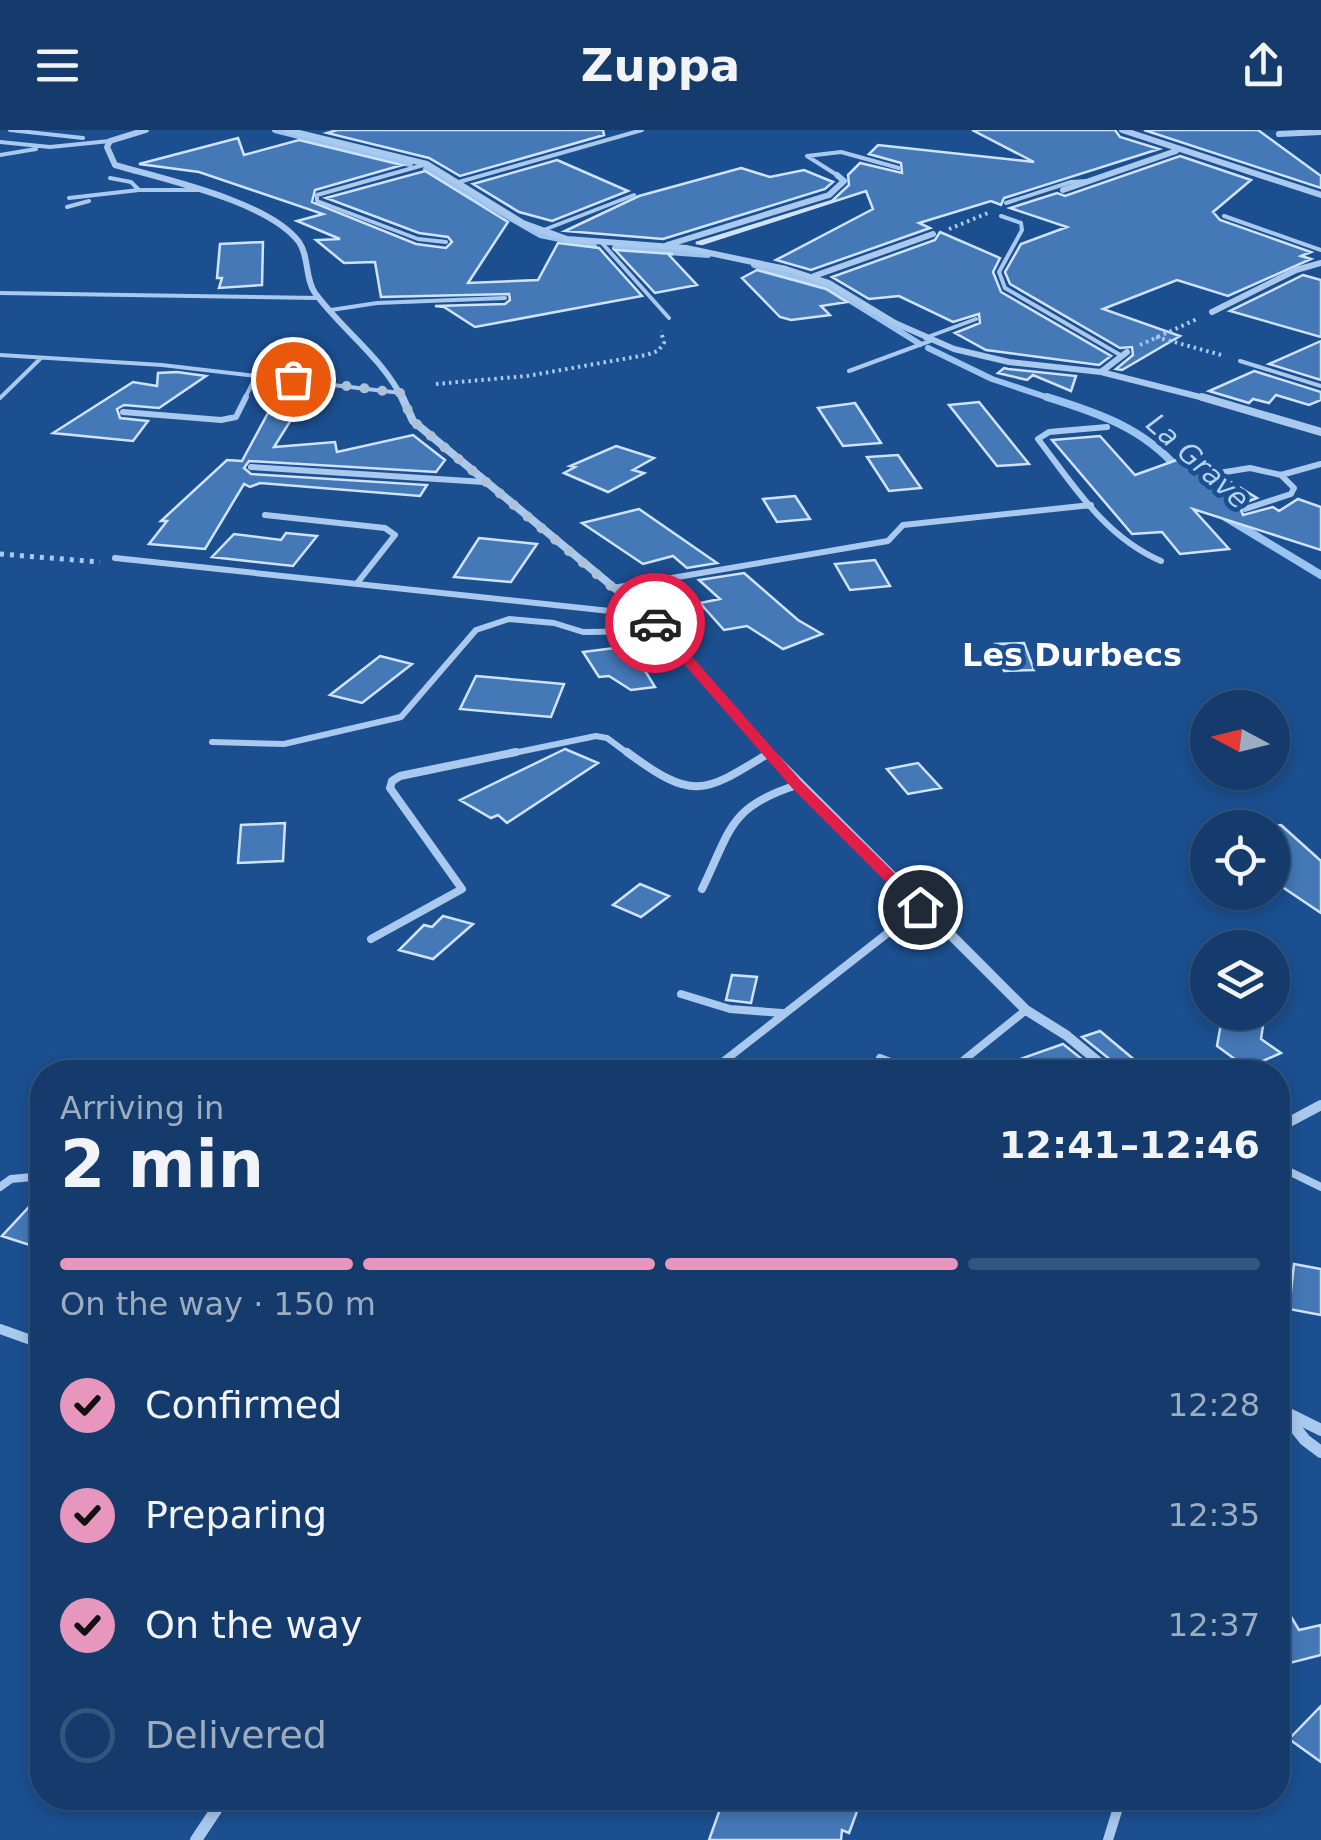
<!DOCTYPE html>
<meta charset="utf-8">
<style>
:root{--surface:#143b6b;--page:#214673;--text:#f1f3f6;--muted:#9dadc1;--line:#33557e;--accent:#e797bd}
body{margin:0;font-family:"DejaVu Sans",sans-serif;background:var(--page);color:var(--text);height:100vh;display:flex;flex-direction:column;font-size:38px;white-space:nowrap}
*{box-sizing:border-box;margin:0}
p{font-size:32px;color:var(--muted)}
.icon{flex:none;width:55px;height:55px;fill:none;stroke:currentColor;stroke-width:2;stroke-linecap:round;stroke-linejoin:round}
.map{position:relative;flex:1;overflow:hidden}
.side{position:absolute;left:30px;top:930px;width:1260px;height:750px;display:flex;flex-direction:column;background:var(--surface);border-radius:40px;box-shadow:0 5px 15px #0003,0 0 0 2px var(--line)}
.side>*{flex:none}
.needle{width:65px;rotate:277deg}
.fabs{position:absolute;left:1190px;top:560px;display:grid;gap:20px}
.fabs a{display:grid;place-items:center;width:100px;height:100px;border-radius:50%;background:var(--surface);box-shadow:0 5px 15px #0003,0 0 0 2px var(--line);font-size:50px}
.pin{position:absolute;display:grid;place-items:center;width:85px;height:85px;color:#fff;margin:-42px;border:5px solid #fff;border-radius:50%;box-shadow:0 2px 10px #0007}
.courier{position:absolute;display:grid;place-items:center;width:100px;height:100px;margin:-50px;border:8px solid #e11d48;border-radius:50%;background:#fff;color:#222;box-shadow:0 2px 12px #0007}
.head em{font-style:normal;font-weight:700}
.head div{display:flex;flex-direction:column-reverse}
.head{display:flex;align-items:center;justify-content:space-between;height:170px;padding:0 30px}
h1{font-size:65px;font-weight:700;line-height:75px}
.bar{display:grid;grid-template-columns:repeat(4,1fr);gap:15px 10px;align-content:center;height:120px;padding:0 30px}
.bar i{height:12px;border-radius:8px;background:var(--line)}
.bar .current{background:var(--accent)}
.bar p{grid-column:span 4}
ol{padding:0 30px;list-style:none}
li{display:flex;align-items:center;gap:30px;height:110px}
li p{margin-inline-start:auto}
li .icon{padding:10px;border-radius:50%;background:var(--accent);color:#111;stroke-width:4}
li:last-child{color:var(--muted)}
li i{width:55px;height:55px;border:5px solid var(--line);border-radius:50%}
header{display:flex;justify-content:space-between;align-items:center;height:130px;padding:0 30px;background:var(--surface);font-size:45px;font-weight:700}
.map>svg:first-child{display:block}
</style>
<header><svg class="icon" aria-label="menu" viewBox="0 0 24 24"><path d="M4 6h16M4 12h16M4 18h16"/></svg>Zuppa<svg class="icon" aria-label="share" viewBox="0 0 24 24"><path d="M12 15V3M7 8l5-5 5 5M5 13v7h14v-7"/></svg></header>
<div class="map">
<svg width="1321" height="1710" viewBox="0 0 1321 1710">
<rect width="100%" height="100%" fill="#1b4f8f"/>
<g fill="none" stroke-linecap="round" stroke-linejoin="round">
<path stroke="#9cc4f0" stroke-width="6" d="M 275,0 L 410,34
M 426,39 L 540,105 L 594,116
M 615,118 L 708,125
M 754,135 L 830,158 L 920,214
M 928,218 L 992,249 L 1055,270"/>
<path stroke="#9cc4f0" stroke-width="8" d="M 1047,267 C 1098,283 1144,298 1179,340
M 1217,382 L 1321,445"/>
</g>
<path fill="#4478b7" stroke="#cfe3fa" stroke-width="2.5" d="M 337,0 L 603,0 L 604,5 L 460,46 L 429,28 L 327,3 Z
M 972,0 L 1115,0 L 1120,7 L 1159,19 L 1004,68 L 1001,75 L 991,71 L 919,93 L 930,98 L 811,140 L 776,130 L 873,79 L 866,61 L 702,114 L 696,113 L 832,71 L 849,55 L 848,45 L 860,33 L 902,43 L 901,33 L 869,24 L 878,15 L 1034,32 Z
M 1144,0 L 1258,0 L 1321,46 L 1321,58 Z
M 238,8 L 244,25 L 299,10 L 402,35 L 315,60 L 312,72 L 416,114 L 446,118 L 452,112 L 448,107 L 419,103 L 326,68 L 425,41 L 508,92 L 468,153 L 538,150 L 558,113 L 599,118 L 642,166 L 475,197 L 444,177 L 435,176 L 505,174 L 510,170 L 509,164 L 381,167 L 375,132 L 344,133 L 316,110 L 340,109 L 297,91 L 323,84 L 199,42 L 139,34 Z
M 1180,26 L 1251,50 L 1213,82 L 1220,90 L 1311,122 L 1301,126 L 1311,129 L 1228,166 L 1177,150 L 1103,179 L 1180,206 L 1122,240 L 1116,239 L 1133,225 L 1132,217 L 1120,218 L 1010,154 L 1005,142 L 1021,114 L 1067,97 L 1010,78 L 1057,63 L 1065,66 Z
M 557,30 L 628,61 L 552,91 L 519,82 L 473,54 Z
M 741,38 L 770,47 L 804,40 L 833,52 L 825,59 L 663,109 L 565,101 L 639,66 Z
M 940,102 L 1000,128 L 993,142 L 1001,162 L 1111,226 L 1099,235 L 986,220 L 955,203 L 980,193 L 979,184 L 953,192 L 899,166 L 869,169 L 832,147 L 935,110 Z
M 263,112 L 262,155 L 219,158 L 222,148 L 217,148 L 220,114 Z
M 615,120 L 673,124 L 669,125 L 697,155 L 655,163 Z
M 757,140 L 826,159 L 847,172 L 821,176 L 830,185 L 791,190 L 780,187 L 742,148 Z
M 1303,145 L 1321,150 L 1321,207 L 1230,181 Z
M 1321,211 L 1321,250 L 1269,234 Z
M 1004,238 L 1008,239 L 1076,246 L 1071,261 L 1033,245 L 1027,250 L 998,243 Z
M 1254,241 L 1321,262 L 1321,270 L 1309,275 L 1276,265 L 1269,273 L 1253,269 L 1249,273 L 1209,261 Z
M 177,242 L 206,246 L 159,278 L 124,275 L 117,279 L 120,288 L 148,291 L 133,311 L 53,303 L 133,252 L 157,256 L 158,243 Z
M 282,257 L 311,258 L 274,317 L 335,312 L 337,322 L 413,305 L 445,330 L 436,342 L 249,331 L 244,338 L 251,344 L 427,355 L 420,366 L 260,353 L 250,357 L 244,354 L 205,419 L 149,414 L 167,391 L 161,391 L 227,330 L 242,331 Z
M 979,272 L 1029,334 L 997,336 L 949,275 Z
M 855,273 L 881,313 L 843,316 L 818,278 Z
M 1100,306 L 1135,345 L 1188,326 L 1212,341 L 1216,349 L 1226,349 L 1257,368 L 1239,375 L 1243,385 L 1273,377 L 1279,381 L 1298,369 L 1321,377 L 1321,420 L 1193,379 L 1229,419 L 1180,424 L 1162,402 L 1132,404 L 1052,310 Z
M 616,316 L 654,328 L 633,340 L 644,343 L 608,362 L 564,343 L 575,337 L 570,336 Z
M 898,325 L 921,358 L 889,361 L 867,327 Z
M 795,366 L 810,389 L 777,392 L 763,369 Z
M 639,379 L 717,433 L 687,438 L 673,426 L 643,434 L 582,393 Z
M 286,403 L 317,406 L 293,436 L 212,427 L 234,404 L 281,410 Z
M 479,408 L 537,414 L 511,452 L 454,447 Z
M 875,430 L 890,456 L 850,460 L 835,434 Z
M 744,443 L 798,490 L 822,504 L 783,519 L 747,496 L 724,500 L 700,473 L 720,469 L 699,450 Z
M 1024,513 L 1034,540 L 1004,541 L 995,514 Z
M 630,516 L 641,534 L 655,557 L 631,560 L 609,546 L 599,547 L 583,522 Z
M 380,526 L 412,534 L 362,573 L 330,565 Z
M 476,546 L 564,554 L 551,587 L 460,579 Z
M 565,619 L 598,633 L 507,693 L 498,685 L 491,688 L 460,670 Z
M 918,633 L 941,658 L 908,664 L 887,639 Z
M 285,693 L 283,731 L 238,733 L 241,695 Z
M 1281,695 L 1321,731 L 1321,783 L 1272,750 L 1272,698 L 1258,698 Z
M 640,754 L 669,766 L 641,787 L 613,775 Z
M 443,786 L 473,794 L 433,829 L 399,820 L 424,795 L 432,797 Z
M 732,845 L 757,847 L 751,873 L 726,870 Z
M 1223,882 L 1265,882 L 1261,909 L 1281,923 L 1247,938 L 1217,916 Z
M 1100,901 L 1149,942 L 1120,942 L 1117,935 L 1082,907 Z
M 1063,914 L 1098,942 L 993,942 L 992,939 Z
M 42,1063 L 42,1119 L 2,1106 Z
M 1294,1134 L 1321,1139 L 1321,1185 L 1289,1179 Z
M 1278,1465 L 1299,1500 L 1321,1495 L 1321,1525 L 1278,1536 Z
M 1321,1576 L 1321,1632 L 1289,1609 Z
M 724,1668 L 862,1668 L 849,1703 L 842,1700 L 841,1710 L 709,1710 Z"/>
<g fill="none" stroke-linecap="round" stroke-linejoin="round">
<path stroke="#a9c9ee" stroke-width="4" stroke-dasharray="2.5 4" stroke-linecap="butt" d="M 949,99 L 988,83
M 1156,207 L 1225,226
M 1140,215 L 1197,189
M 436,254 L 527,246 L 646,225 L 658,221 L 664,213 L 661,201"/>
<path stroke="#a9c9ee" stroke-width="5" stroke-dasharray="4 6" stroke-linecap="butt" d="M 0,424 L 100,432"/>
<path stroke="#a9c9ee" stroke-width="4" d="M 10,0 L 83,8
M 0,12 L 50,17 L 110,11
M 0,25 L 36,19
M 427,34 L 317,65 L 317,71 L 418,109 L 446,112
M 837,45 L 807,26 L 841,22 L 899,38
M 110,48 L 131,52 L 139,60
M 459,52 L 642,0
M 69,68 L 139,60 L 203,60
M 1006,73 L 1071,52 L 1087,51
M 67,77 L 89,71
M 1001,86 L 1021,93 L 1022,100 L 999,142 L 1005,158 L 1122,226
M 1224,86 L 1321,120
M 541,101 L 634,65
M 602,113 L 669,188
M 0,163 L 318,168
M 331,180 L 377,173 L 505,168
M 925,208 L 976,189
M 0,225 L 162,235 L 401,263
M 1240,231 L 1321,256
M 849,241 L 930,211
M 0,268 L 41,228
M 244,270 L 257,244"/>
<path stroke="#a9c9ee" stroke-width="6" d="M 123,282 L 221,290 L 236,287 L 246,267
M 1107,297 L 1049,302 L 1038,309 C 1074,356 1105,407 1161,431
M 251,337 L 484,352
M 1219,343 L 1250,338 L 1281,345 L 1321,334
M 1245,379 L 1291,364 L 1294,358 L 1281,345
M 265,385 L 385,398 L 395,405 L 358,452
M 115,428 L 647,485
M 613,458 L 888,411 L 903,395 L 1091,375
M 212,612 L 284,614 L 401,587 L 476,500 L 509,489 L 554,493 L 583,502 L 662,501
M 504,625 L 596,606 L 607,608 L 630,625"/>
<path stroke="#a9c9ee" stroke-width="8" d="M 627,622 C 693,671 703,664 769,623
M 702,759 C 731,700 728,677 797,655
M 371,809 L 462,759 L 390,658 L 392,651 L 400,646 L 516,622
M 681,864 L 730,879 L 782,883
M 880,928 L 909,939 L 960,932
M 710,942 L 921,777
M 949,942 L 1026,880
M 1278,1036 L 1321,1057
M 0,1057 L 11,1049 L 42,1046"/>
<path stroke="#a9c9ee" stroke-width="10" d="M 0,1199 L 42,1214
M 1108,1710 L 1121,1668"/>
<path stroke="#a9c9ee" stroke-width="6" d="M 146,0 L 110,11 L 107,17 L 115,35 C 163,49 268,71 299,112 C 309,126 305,149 315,163 C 343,201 382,227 403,270
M 287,0 L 427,34 L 523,93 L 567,109 L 686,118 L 786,139 L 829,153 L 895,193 L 954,219 L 1009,232 L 1101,242 L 1212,270
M 1122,0 L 1321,65
M 1279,4 L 1321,2
M 1063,60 L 1176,21
M 667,115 L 829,65 L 844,51 L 837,45
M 814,146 L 933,104
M 1212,182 L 1296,140 L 1321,133
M 1101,242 L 1127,222"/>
<path stroke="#a9c9ee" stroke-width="8" d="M 402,267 L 413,291 L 647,485 L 770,625
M 1202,267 L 1321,302"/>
<path stroke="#a9c9ee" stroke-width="10" d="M 768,622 L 1026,880 L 1066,905 L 1111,942
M 1278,998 L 1321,975"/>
<path stroke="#a9c9ee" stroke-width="12" d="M 1278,1276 L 1305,1310 L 1321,1322
M 1287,1283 L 1321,1300
M 196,1710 L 224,1668"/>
</g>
<path fill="#e11d48" d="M 651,490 L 660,490 L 802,652 L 926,774 L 926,781 L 915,781 L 792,658 L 651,496 Z"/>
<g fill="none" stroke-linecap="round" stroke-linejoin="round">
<path stroke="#afc1d8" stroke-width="10" stroke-dasharray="0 18" d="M 293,249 L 400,263 L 413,291 L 655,493"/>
</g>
<g text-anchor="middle" stroke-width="9" stroke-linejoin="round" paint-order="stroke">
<g font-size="28" font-style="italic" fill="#b5d3f5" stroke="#1b4f8f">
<text transform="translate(1198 331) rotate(42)" y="10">La Grave</text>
</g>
<g font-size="32" font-weight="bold" fill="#fff" stroke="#1b4f8f">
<text x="1072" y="536">Les Durbecs</text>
</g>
</g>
</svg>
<div class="fabs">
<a><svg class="needle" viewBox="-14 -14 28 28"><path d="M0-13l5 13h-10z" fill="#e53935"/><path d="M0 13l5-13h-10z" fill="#9dadc1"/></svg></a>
<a><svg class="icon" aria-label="locate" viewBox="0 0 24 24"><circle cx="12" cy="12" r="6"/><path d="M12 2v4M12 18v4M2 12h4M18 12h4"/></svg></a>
<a><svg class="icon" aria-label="layers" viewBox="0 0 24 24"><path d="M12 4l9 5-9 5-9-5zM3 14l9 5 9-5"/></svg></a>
</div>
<div class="pin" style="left:293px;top:249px;background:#ea580c"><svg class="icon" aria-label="bag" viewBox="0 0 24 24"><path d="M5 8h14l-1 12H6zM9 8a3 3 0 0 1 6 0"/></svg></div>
<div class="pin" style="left:920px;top:777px;background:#1f2937"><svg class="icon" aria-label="home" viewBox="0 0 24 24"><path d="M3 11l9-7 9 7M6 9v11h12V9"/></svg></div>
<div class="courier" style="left:655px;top:493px"><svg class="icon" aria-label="car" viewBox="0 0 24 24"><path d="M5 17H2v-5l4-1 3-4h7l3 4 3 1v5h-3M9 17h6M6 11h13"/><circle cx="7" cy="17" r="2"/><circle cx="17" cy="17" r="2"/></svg></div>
<section class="side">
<div class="head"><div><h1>2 min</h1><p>Arriving in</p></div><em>12:41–12:46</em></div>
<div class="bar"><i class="current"></i><i class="current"></i><i class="current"></i><i></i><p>On the way · 150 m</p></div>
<ol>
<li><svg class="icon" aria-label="check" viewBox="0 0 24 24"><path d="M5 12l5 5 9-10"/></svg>Confirmed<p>12:28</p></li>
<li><svg class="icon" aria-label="check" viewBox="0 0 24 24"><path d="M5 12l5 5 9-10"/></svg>Preparing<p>12:35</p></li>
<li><svg class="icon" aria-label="check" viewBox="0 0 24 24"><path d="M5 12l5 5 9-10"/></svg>On the way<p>12:37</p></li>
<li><i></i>Delivered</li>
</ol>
</section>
</div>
